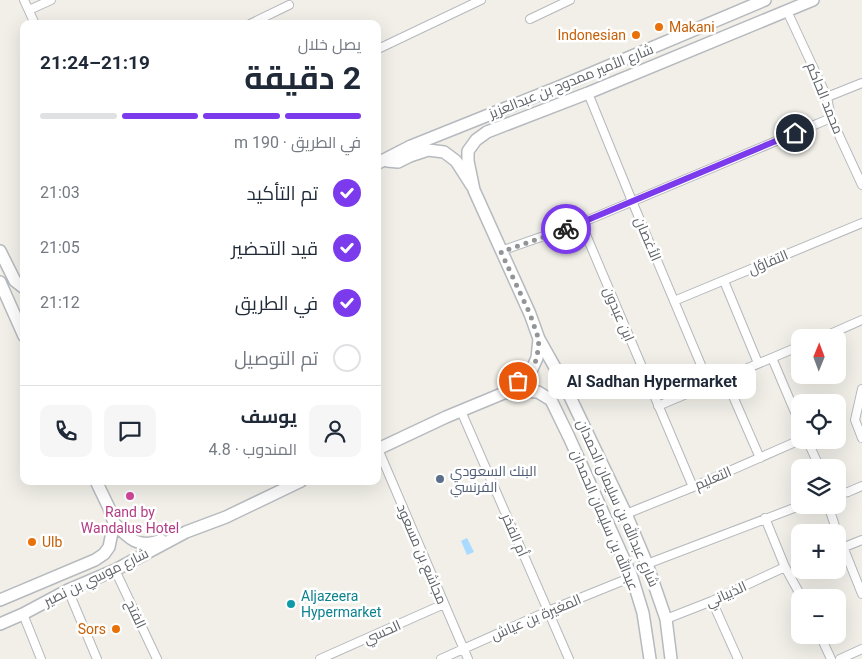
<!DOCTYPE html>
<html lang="ar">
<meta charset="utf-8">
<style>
:root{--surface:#fff;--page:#f6f6f7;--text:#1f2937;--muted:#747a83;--line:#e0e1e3;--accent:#7c3aed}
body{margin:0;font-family:Roboto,Cairo,sans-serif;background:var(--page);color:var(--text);direction:rtl;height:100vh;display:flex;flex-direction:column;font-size:19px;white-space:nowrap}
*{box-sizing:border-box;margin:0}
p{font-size:16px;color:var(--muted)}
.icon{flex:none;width:28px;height:28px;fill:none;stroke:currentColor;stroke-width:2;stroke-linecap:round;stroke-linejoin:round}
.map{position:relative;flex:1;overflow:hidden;direction:ltr}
.side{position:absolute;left:20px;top:20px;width:361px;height:465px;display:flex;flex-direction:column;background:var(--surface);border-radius:10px;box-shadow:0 5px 20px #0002;direction:rtl}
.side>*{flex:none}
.needle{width:32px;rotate:1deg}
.controls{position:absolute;left:791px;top:329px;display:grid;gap:10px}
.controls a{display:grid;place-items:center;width:55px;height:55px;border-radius:10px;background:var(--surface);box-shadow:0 5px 20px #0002;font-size:25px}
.pin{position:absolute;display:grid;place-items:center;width:42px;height:42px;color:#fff;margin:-21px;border:2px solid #fff;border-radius:50%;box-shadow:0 1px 5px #0007}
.courier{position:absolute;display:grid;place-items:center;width:50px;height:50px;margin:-25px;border:4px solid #7c3aed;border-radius:50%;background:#fff;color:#222;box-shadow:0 1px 6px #0007}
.bubble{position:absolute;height:35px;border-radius:10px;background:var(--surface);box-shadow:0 5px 20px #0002;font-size:16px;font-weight:700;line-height:35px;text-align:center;direction:rtl}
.head em{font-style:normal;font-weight:700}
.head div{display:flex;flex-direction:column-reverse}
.head{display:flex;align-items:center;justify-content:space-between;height:85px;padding:0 20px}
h1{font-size:32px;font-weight:700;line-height:38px}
.bar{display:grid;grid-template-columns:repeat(4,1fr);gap:8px 5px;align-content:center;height:60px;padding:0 20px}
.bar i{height:6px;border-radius:4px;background:var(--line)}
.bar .active{background:var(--accent)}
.bar p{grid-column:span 4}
.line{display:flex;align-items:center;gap:12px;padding:0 20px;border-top:1px solid var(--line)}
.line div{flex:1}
.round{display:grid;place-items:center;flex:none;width:52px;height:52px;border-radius:10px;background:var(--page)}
ol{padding:0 20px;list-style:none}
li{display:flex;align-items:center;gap:15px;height:55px}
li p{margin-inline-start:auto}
li .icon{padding:5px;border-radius:50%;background:var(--accent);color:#fff;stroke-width:4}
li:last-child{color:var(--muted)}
li i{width:28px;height:28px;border:2px solid var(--line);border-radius:50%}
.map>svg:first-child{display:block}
</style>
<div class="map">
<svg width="862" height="659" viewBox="0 0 862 659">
<rect width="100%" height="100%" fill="#f1efe8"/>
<path fill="#aadaff" d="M 467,538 L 474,552 L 467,555 L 461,541 Z"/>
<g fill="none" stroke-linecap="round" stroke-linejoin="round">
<g stroke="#b5b8bc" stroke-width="10">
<path id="street" d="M 24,0 L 35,24
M 29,10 L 51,0
M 787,11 L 827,97 L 831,118 L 862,185
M 530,19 L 570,0
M 250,24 L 289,5
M 378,49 L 481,0
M 588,93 L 632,201 L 709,384
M 827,97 L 862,83
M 581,223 L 693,487
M 501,251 L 581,223 L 831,118
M 724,281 L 758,363
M 674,301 L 862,223
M 821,338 L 862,320
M 772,358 L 800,424
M 725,378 L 760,458
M 862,389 L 855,420 L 862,438
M 658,406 L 800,346
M 461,411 L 569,659
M 807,440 L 820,468
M 378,449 L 468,659
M 838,494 L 848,492 L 862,486
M 828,505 L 837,532
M 626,514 L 693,487 L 800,440
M 765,518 L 785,567 L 802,598
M 838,534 L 862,594
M 842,548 L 862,540
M 647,564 L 802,505
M 115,570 L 157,659
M 68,590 L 97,659
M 712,601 L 738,659
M 23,614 L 41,659
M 666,619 L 712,601 L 785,567
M 820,635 L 831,659
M 320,659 L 444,604
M 441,659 L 548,611 L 632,577
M 840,659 L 862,649"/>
</g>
<g stroke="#b6babf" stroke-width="14">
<path id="secondary" d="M 387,161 L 398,162 L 410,156 L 428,150 L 444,152 L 456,161 L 472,186
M 378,163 L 411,146 L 561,86 L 765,0
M 0,251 L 15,281 L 24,288
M 0,282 L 24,336
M 506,392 L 532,369 L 537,358 L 539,339
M 378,449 L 446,417 L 504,393 L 516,391 L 538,392 L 551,400 L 569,437 L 632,577 L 643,613 L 650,659
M 114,523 C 128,538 140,550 161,540
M 0,600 L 95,560 L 104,554 L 109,547 L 114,523 L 109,508 L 96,481
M 0,624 L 23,614 L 68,590 L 115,570 L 186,532 L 226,517 L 301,481
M 671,659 L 666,619 L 647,564 L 626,514 L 562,380 L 539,339 L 530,314 L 474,190 L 468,161 L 468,151 L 476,140 L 487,132 L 588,93 L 813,0"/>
</g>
<use href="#street" stroke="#fff" stroke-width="8"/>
<use href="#secondary" stroke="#fff" stroke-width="11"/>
</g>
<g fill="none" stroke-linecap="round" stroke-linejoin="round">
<path stroke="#929495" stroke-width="5" stroke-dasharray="0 9" d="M 518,381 L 532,369 L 537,358 L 539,340 L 530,314 L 501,252 L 566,229"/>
<path stroke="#7c3aed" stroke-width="6" d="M 566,229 L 795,133"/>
</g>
<g fill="#e8710a" stroke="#fff" stroke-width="2">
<circle cx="659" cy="27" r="5"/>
<circle cx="636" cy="35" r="5"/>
<circle cx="32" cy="542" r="5"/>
<circle cx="116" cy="629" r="5"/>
</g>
<circle fill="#5c6f8a" stroke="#fff" stroke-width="2" cx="440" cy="479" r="5"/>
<circle fill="#d1479c" stroke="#fff" stroke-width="2" cx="130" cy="496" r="5"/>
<circle fill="#0f9aa8" stroke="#fff" stroke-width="2" cx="291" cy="604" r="5"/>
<g text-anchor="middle" stroke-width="5" stroke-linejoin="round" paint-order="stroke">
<g font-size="14" fill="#c56008" stroke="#fff" text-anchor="start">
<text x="669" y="32">Makani</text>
<text x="626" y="40" text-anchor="end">Indonesian</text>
<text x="42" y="547">Ulb</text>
<text x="106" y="634" text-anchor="end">Sors</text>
</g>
<g font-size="14" fill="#5f6368" stroke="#fff">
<text transform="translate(571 81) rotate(-22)" y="5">شارع الأمير ممدوح بن عبدالعزيز</text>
<text transform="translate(825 98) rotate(68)" y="5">محمد الحاكم</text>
<text transform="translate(648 239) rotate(67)" y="5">الأغصان</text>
<text transform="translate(768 262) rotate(-23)" y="5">التفاؤل</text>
<text transform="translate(619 314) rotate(67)" y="5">ابن عبدون</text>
<text transform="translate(713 478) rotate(-23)" y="5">التعليم</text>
<text transform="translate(618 503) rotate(66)" y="5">شارع عبدالله بن سليمان الحمدان</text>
<text transform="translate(605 520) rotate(67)" y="5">عبدالله بن سليمان الحمدان</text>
<text transform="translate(515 535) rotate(67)" y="5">أم الفخر</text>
<text transform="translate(422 554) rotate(67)" y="5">مجاشع بن مسعود</text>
<text transform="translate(96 577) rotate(-26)" y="5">شارع موسي بن نصير</text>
<text transform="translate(726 594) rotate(-24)" y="5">الذبياني</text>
<text transform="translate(136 614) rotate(65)" y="5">الفتح</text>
<text transform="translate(536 617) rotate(-23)" y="5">المغيرة بن عياش</text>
<text transform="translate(382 632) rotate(-24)" y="5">الحسي</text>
</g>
<g font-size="14" fill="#4e5e75" stroke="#fff" text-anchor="start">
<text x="450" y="476">البنك السعودي<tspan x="450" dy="16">الفرنسي</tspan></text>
</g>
<g font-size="14" fill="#b23c85" stroke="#fff">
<text x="130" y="517">Rand by<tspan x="130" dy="16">Wandalus Hotel</tspan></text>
</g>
<g font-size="14" fill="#0d838f" stroke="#fff" text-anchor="start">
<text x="301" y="601">Aljazeera<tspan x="301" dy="16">Hypermarket</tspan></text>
</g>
</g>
</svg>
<div class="controls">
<a><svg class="needle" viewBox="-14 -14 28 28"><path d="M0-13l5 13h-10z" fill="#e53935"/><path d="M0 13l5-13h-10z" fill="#747a83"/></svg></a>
<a><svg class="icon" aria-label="locate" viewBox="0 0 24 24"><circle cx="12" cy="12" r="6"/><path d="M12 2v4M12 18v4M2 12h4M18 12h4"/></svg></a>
<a><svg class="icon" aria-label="layers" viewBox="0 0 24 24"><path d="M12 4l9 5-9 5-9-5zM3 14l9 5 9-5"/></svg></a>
<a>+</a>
<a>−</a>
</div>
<div class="pin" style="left:518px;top:381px;background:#ea580c"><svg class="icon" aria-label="bag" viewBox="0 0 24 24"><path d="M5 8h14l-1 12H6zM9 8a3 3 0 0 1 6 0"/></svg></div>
<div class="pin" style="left:795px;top:133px;background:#1f2937"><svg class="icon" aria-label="home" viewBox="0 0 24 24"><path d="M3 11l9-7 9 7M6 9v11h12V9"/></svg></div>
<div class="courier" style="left:566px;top:229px"><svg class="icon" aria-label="bike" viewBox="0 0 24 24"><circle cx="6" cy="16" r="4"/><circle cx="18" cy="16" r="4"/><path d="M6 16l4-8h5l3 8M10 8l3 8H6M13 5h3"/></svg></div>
<div class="bubble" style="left:548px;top:364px;width:208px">Al Sadhan Hypermarket</div>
<section class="side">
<div class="head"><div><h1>2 دقيقة</h1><p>يصل خلال</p></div><em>21:19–21:24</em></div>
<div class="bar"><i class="active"></i><i class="active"></i><i class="active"></i><i></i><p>في الطريق · 190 m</p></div>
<ol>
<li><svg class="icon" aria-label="check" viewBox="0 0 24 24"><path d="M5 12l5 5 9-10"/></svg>تم التأكيد<p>21:03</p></li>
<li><svg class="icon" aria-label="check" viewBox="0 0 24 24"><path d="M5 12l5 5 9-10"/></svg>قيد التحضير<p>21:05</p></li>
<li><svg class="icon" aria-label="check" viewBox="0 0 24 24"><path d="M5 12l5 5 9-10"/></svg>في الطريق<p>21:12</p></li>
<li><i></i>تم التوصيل</li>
</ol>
<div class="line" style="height:90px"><a class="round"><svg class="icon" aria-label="person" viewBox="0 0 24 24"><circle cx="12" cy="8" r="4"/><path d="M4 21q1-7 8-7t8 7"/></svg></a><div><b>يوسف</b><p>المندوب · 4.8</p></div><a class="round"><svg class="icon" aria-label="chat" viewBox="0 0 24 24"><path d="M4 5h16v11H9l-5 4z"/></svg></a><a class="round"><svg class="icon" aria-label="phone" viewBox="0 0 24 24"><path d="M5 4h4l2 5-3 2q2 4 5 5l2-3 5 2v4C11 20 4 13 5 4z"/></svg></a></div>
</section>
</div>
